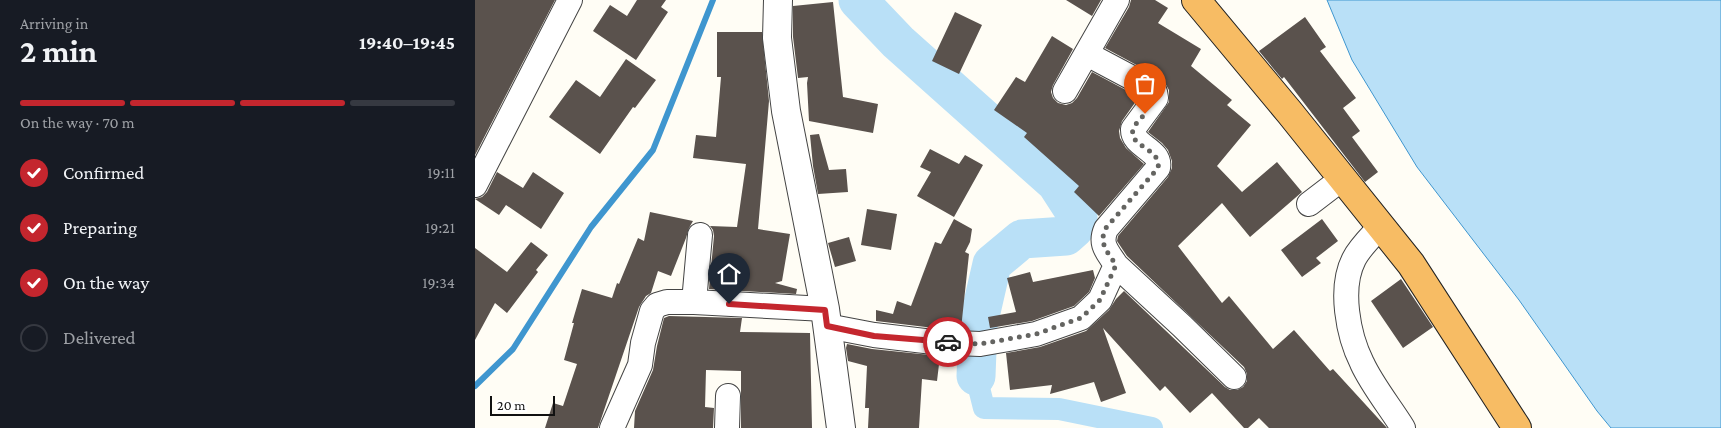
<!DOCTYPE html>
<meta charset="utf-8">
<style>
:root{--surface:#171b24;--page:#20242c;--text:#f1f3f6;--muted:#9ea1a6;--line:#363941;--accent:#c4262e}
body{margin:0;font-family:"Crimson Pro",serif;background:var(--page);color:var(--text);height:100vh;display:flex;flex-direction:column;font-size:19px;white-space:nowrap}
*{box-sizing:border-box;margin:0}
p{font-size:16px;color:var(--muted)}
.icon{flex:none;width:28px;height:28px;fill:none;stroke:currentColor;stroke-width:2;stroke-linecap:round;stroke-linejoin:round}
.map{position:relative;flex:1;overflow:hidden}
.details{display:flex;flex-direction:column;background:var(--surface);width:475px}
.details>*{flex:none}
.scale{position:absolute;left:15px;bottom:12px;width:65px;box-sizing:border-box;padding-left:5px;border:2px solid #111;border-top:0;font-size:14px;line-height:18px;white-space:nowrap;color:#111;-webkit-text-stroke:4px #fff;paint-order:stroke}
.pin{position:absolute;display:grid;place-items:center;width:42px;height:42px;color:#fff;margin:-51px -21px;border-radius:50% 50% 50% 0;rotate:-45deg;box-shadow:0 0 5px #0007}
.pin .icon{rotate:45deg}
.courier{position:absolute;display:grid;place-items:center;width:50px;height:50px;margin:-25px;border:4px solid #c4262e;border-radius:50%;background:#fff;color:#222;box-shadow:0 1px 6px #0007}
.summary em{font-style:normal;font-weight:700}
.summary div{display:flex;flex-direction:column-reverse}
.summary{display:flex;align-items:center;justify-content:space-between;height:85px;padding:0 20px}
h1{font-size:32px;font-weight:700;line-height:38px}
.bar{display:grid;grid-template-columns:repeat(4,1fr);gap:8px 5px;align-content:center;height:60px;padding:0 20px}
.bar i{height:6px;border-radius:4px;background:var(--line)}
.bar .on{background:var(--accent)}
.bar p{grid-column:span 4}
ol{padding:0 20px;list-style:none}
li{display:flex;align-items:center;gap:15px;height:55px}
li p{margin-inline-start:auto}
li .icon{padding:5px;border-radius:50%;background:var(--accent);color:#fff;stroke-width:4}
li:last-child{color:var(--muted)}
li i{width:28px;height:28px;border:2px solid var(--line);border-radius:50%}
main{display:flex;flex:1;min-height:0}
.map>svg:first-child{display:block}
</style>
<main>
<section class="details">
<div class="summary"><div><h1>2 min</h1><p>Arriving in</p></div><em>19:40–19:45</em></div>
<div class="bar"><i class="on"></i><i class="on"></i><i class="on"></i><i></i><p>On the way · 70 m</p></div>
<ol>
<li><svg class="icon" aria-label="check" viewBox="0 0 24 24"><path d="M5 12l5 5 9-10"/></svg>Confirmed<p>19:11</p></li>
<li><svg class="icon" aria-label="check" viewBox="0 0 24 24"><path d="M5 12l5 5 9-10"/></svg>Preparing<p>19:21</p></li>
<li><svg class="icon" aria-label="check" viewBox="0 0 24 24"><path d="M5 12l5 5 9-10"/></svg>On the way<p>19:34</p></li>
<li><i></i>Delivered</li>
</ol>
</section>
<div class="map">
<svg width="1246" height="428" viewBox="0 0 1246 428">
<rect width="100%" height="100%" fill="#fffdf5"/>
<path fill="#b9e0f7" stroke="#3f96cf" d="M 852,0 L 1246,0 L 1246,428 L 1136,428 L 1122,411 L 1044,300 L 942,167 L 877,60 Z"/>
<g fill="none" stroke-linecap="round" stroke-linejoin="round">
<path stroke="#3f96cf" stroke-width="6" d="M 0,386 L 38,349 L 116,227 L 178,150 L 238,0"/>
<path stroke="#b9e0f7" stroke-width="22" d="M 501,376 L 509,408 L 584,409 L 677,428"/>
<path stroke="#b9e0f7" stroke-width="39" d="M 383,0 L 423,42 L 581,183 L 603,217 L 600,228 L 591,236 L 547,239 L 517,264 L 503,325 L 501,376"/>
</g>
<path fill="#5a524d" d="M 0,0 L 80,0 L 0,155 Z
M 162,0 L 191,0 L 186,7 L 193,12 L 161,60 L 118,31 L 135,5 L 152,16 Z
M 591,0 L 626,0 L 617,16 Z
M 656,0 L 680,0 L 693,8 L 683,23 L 726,49 L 716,66 L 757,100 L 752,105 L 776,125 L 742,166 L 767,192 L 802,162 L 827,192 L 775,237 L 747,203 L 703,246 L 747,303 L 754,296 L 798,349 L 819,330 L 855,371 L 858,369 L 912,428 L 794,428 L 784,418 L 773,428 L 769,428 L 737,393 L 715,413 L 690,386 L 685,391 L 628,328 L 651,393 L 626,402 L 619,382 L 575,394 L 577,385 L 535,390 L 531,353 L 565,347 L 611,331 L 634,310 L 641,299 L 649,291 L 750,387 L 755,390 L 762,390 L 768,387 L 772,381 L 772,374 L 769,367 L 652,256 L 642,241 L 643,236 L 693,177 L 697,168 L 697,161 L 693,150 L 687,143 L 673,132 L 694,102 L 694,90 L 690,83 L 682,76 L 630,48 L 654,7 Z
M 358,2 L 368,97 L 403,104 L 398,133 L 334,121 L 332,83 L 333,77 L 323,78 L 318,37 L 318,6 Z
M 480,12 L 507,25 L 484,74 L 457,61 Z
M 830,17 L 851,47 L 845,51 L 881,98 L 868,108 L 885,131 L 877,137 L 903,172 L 890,182 L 809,77 L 807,79 L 784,51 Z
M 242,32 L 287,32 L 294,101 L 283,229 L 315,234 L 307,281 L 300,283 L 322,289 L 321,294 L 234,289 L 239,236 L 238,230 L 235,226 L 262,227 L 271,164 L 218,158 L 221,135 L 241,137 L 246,77 L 242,77 Z
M 577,36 L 598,49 L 578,85 L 576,92 L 578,98 L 583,103 L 591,105 L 597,103 L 602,98 L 617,72 L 664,97 L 647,121 L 644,131 L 645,138 L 651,148 L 669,164 L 624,216 L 599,192 L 604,186 L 549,137 L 552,133 L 519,110 L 541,77 L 550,82 Z
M 151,59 L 181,80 L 160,108 L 158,107 L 125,154 L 74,117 L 101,80 L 125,97 Z
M 344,134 L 354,170 L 371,169 L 373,192 L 343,194 L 338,166 L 335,135 Z
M 455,149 L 484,164 L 490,155 L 508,165 L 479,217 L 442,196 L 456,172 L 445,167 Z
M 22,172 L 48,188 L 58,172 L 89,193 L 66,229 L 31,205 L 24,215 L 0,199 L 7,197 L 12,192 Z
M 392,209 L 422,214 L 416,250 L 386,245 Z
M 175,212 L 218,221 L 214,228 L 211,238 L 196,276 L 183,271 L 176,293 L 171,296 L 164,307 L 123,428 L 70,428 L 78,403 L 88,406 L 102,364 L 89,360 L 99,323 L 97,323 L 107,289 L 137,298 L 142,283 L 144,284 L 163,238 L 169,241 Z
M 479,219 L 497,229 L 495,242 L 490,252 L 494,254 L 486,329 L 459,328 L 401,321 L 401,310 L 418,314 L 422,301 L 436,306 L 460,242 L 466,244 Z
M 847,219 L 863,241 L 841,258 L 846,263 L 827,277 L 806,250 Z
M 374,237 L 381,261 L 360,267 L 353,243 Z
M 56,242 L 73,255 L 61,270 L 63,272 L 32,313 L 20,303 L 0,340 L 0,248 L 32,272 Z
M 618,270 L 620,278 L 614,292 L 599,306 L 557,321 L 515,328 L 513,317 L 541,312 L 532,278 L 555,272 L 558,282 Z
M 926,279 L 958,327 L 928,348 L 896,301 Z
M 194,316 L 267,318 L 265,332 L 335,333 L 337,428 L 266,428 L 266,371 L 231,370 L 230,407 L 239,408 L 238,428 L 159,428 L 160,411 L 178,370 L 182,346 L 189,318 Z
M 372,344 L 397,349 L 465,356 L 462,381 L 447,379 L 444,428 L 393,428 L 394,408 L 390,408 L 392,366 L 373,361 L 371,348 Z"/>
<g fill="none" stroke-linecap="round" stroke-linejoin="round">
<g stroke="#444" stroke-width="26">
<path id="minor" d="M 590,91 L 642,0
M 0,185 L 95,0
M 834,204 L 868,178
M 906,226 C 897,236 885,247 879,259 C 864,288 873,335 887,363 C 897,385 915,407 928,428
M 641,265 L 707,326 L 759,377
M 219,302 L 225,235
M 352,326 L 399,335 L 458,342 L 505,344 L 561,334 L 606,318 L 625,300 L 641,265 C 633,252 624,245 631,229 L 683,168 C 687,149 657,147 658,129 L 681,98 L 680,92 L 676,88 L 612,54
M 137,428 L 165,365 L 168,343 L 177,311 L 182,305 L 192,302 L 219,302 L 350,309
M 252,428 L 253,396"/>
</g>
<g stroke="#444" stroke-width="30">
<path id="tertiary" d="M 303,0 L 302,38 L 311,111 L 350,309 L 366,428"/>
</g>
<g stroke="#222" stroke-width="30">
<path id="trunk" d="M 721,0 L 815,113 L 936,264 L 1042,428"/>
</g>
<use href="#minor" stroke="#fff" stroke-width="24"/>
<use href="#tertiary" stroke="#fff" stroke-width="28"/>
<use href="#trunk" stroke="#f7bc64" stroke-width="28"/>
</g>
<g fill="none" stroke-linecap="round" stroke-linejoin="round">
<path stroke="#646461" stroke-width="5" stroke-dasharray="0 9" d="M 473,342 L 505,344 L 561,334 L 606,318 L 625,300 L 641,265 C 633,252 624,245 630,229 L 683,168 C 687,149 653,146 658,130 C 659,125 666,118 670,114"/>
<path stroke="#c4262e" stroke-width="6" d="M 254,304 L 350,310 L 352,326 L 399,336 L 473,342"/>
</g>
</svg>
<div class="scale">20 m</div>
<div class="pin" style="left:670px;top:114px;background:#ea580c"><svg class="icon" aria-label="bag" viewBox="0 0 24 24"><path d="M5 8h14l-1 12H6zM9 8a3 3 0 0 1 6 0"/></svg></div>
<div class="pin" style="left:254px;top:304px;background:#1f2937"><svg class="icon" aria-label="home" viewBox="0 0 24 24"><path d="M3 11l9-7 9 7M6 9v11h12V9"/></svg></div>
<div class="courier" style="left:473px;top:342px"><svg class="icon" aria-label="car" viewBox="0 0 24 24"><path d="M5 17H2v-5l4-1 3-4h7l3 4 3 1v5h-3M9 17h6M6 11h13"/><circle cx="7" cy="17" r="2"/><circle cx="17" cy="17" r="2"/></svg></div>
</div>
</main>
